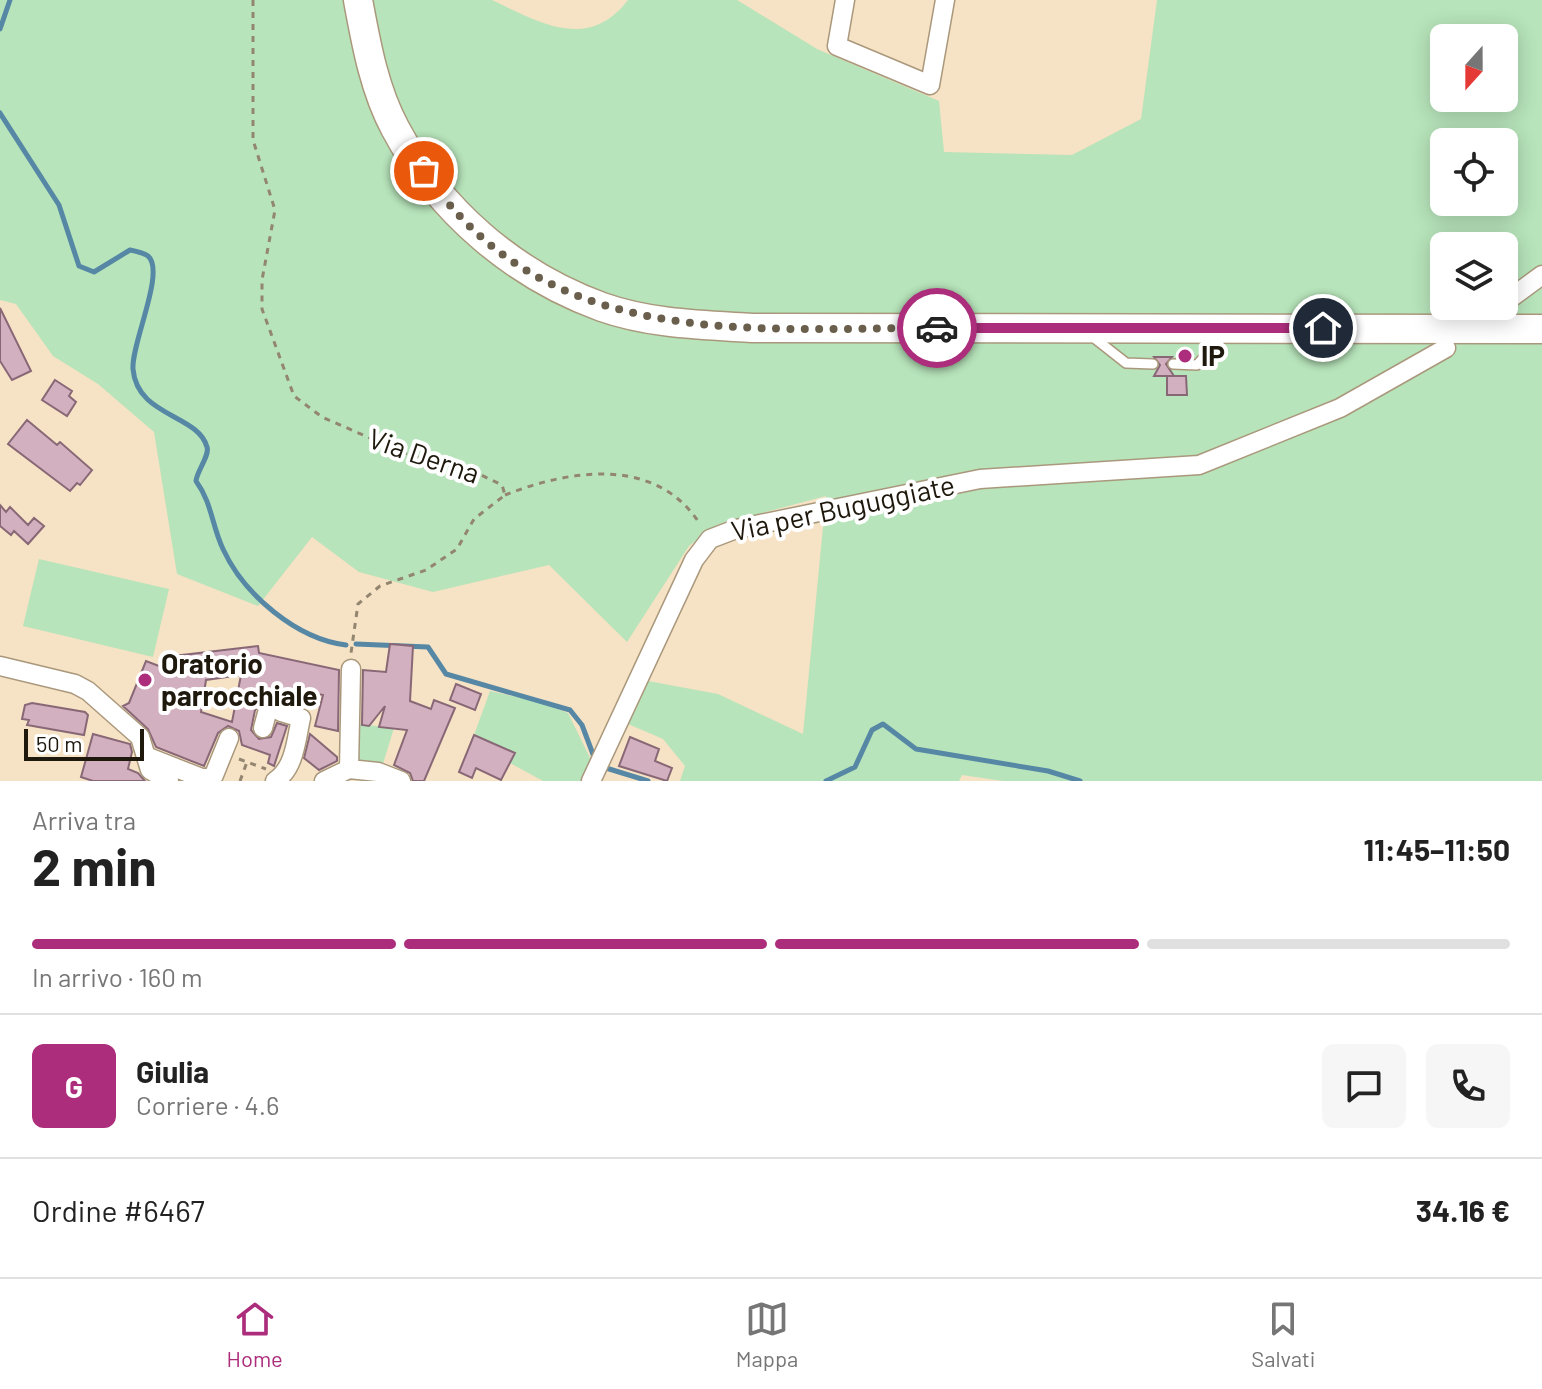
<!DOCTYPE html>
<html lang="it">
<meta charset="utf-8">
<style>
:root{--surface:#fff;--page:#f6f6f6;--text:#222;--muted:#767676;--line:#e0e0e0;--accent:#ac2d7b}
body{margin:0;font-family:Barlow,sans-serif;background:var(--page);color:var(--text);height:100vh;display:flex;flex-direction:column;font-size:30px;white-space:nowrap}
*{box-sizing:border-box;margin:0}
p{font-size:26px;color:var(--muted)}
.icon{flex:none;width:44px;height:44px;fill:none;stroke:currentColor;stroke-width:2;stroke-linecap:round;stroke-linejoin:round}
.map{position:relative;height:781px;overflow:hidden}
.sheet{display:flex;flex-direction:column;background:var(--surface);flex:1}
.sheet>*{flex:none}
.needle{width:52px;rotate:201deg}
.controls{position:absolute;left:1430px;top:24px;display:grid;gap:16px}
.controls a{display:grid;place-items:center;width:88px;height:88px;border-radius:12px;background:var(--surface);box-shadow:0 4px 20px #0003;font-size:40px}
.scale{position:absolute;left:24px;bottom:20px;width:120px;box-sizing:border-box;padding-left:8px;border:4px solid #1e180d;border-top:0;font-size:22px;line-height:28px;white-space:nowrap;color:#1e180d;-webkit-text-stroke:6px #fff;paint-order:stroke}
.pin{position:absolute;display:grid;place-items:center;width:68px;height:68px;color:#fff;margin:-34px;border:4px solid #fff;border-radius:50%;box-shadow:0 2px 8px #0007}
.courier{position:absolute;display:grid;place-items:center;width:80px;height:80px;margin:-40px;border:6px solid #ac2d7b;border-radius:50%;background:#fff;color:#222;box-shadow:0 2px 10px #0007}
.head em{font-style:normal;font-weight:700}
.head div{display:flex;flex-direction:column-reverse}
.head{display:flex;align-items:center;justify-content:space-between;height:136px;padding:0 32px}
h1{font-size:52px;font-weight:700;line-height:60px}
.bar{display:grid;grid-template-columns:repeat(4,1fr);gap:12px 8px;align-content:center;height:96px;padding:0 32px}
.bar i{height:10px;border-radius:6px;background:var(--line)}
.bar .on{background:var(--accent)}
.bar p{grid-column:span 4}
.line{display:flex;align-items:center;gap:20px;padding:0 32px;border-top:2px solid var(--line)}
.line div{flex:1}
.round{display:grid;place-items:center;flex:none;width:84px;height:84px;border-radius:12px;background:var(--page)}
.dock{display:flex;justify-content:space-around;align-items:center;height:112px;border-top:2px solid var(--line);background:var(--surface);font-size:22px;color:var(--muted)}
.dock a{display:grid;justify-items:center;gap:4px}
.dock .on{color:var(--accent)}
.map>svg:first-child{display:block}
</style>
<div class="map">
<svg width="1542" height="781" viewBox="0 0 1542 781">
<rect width="100%" height="100%" fill="#f6e2c4"/>
<path fill="#b7e4ba" fill-rule="evenodd" d="M 0,0 L 492,0 C 540,23 588,52 628,0 L 737,0 L 817,49 L 939,101 L 944,152 L 1072,155 L 1141,119 L 1157,0 L 1542,0 L 1542,781 L 1003,781 L 962,775 L 959,781 L 680,781 L 685,766 L 663,739 L 628,724 L 648,681 L 718,694 L 803,734 L 826,496 L 717,525 L 689,546 L 627,642 L 549,565 L 433,592 L 359,572 L 312,537 L 258,606 L 177,574 L 154,432 L 98,384 L 53,356 L 16,304 L 0,300 ZM 1444,38 L 1504,38 L 1504,98 L 1444,98 ZM 1444,142 L 1504,142 L 1504,202 L 1444,202 ZM 1444,246 L 1504,246 L 1504,306 L 1444,306 Z
M 39,559 L 169,589 L 153,657 L 23,626 Z
M 490,691 L 544,703 L 568,713 L 592,762 L 582,781 L 543,781 L 510,763 L 514,753 L 474,735 Z
M 351,723 L 394,728 L 382,767 L 355,761 Z"/>
<g fill="none" stroke-linecap="round" stroke-linejoin="round">
<path stroke="#5688a6" stroke-width="5" d="M 0,29 L 10,0
M 0,113 L 59,205 L 79,266 L 94,272 L 130,250 C 135,251 144,253 148,256 C 166,271 131,344 133,369 C 137,417 198,414 207,447 C 210,455 197,471 196,481 C 212,503 212,526 223,549 C 244,595 297,639 346,645
M 356,644 L 428,647 L 446,674 L 570,710 L 582,725 L 594,757
M 606,768 L 648,781
M 826,781 L 855,767 L 872,730 L 883,724 L 916,749 L 1048,771 L 1080,781"/>
</g>
<path fill="#d3b0bf" stroke="#886876" stroke-width="2" fill-rule="evenodd" d="M 0,308 L 31,371 L 12,380 L 0,361 Z
M 1154,357 L 1172,357 L 1166,364 L 1174,376 L 1154,376 L 1160,365 Z
M 1167,376 L 1186,376 L 1187,395 L 1167,395 Z
M 55,380 L 72,391 L 69,396 L 76,402 L 67,416 L 42,400 Z
M 27,420 L 57,445 L 60,442 L 92,470 L 80,485 L 77,483 L 70,491 L 8,444 Z
M 0,505 L 6,512 L 10,507 L 28,525 L 34,518 L 44,526 L 28,544 L 14,531 L 11,535 L 0,526 Z
M 390,644 L 413,646 L 410,701 L 431,709 L 434,700 L 455,708 L 424,781 L 413,781 L 410,773 L 394,765 L 407,730 L 379,727 L 385,706 L 369,726 L 362,725 L 363,670 L 386,672 Z
M 258,646 L 259,653 L 339,670 L 338,731 L 315,726 L 323,695 L 298,690 L 295,704 L 265,701 L 255,710 L 251,730 L 259,739 L 271,737 L 277,723 L 287,726 L 274,766 L 268,763 L 270,755 L 242,745 L 239,731 L 228,726 L 218,733 L 204,766 L 156,747 L 148,729 L 123,706 L 129,703 L 146,661 L 172,671 L 174,656 ZM 241,675 L 232,722 L 201,712 L 206,680 Z
M 456,684 L 481,694 L 475,710 L 450,700 Z
M 32,703 L 85,712 L 88,715 L 84,735 L 27,725 L 29,720 L 22,719 L 25,705 Z
M 93,734 L 130,744 L 132,752 L 128,769 L 138,773 L 145,781 L 93,781 L 81,777 Z
M 310,734 L 337,757 L 337,761 L 319,770 L 304,758 Z
M 474,735 L 515,753 L 501,780 L 476,768 L 472,778 L 459,772 Z
M 630,737 L 659,749 L 655,761 L 672,768 L 667,781 L 619,766 Z"/>
<g fill="none" stroke-linecap="round" stroke-linejoin="round">
<g stroke="#aa987c" stroke-width="12">
<path id="service" d="M 1093,337 L 1126,363 L 1153,364
M 1173,364 L 1197,365 L 1224,335"/>
</g>
<g stroke="#aa987c" stroke-width="21">
<path id="minor" d="M 845,0 L 837,46 L 930,85 L 945,0
M 1504,303 L 1542,275
M 0,666 L 75,684 L 88,691 L 140,737 L 150,770 L 169,781
M 263,728 L 267,713
M 148,757 L 204,779 L 214,775 L 229,738
M 349,769 L 351,669
M 349,769 L 378,772 L 401,781
M 275,781 C 295,768 296,740 301,718 L 281,712
M 324,781 L 349,769
M 591,781 L 694,560 L 710,539 L 736,529 L 980,479 L 1199,465 L 1340,408 L 1446,348"/>
</g>
<g stroke="#aa987c" stroke-width="31">
<path id="primary" d="M 358,0 C 366,43 374,89 395,128 C 439,211 514,275 602,307 C 650,324 703,325 752,328 L 1542,329"/>
</g>
<path stroke="#938670" stroke-width="3" stroke-dasharray="6 6" stroke-linecap="butt" d="M 253,0 L 253,140 L 275,210 L 262,280 L 262,309 L 294,396 L 322,417 L 404,453 L 481,475 L 502,485 L 505,495 L 474,519 L 457,549 L 426,570 L 380,586 L 358,604 L 351,653
M 505,495 C 571,469 656,456 700,524
M 239,759 L 266,769
M 240,781 L 247,762"/>
<use href="#service" stroke="#fff" stroke-width="9"/>
<use href="#minor" stroke="#fff" stroke-width="18"/>
<use href="#primary" stroke="#fff" stroke-width="28"/>
</g>
<g fill="none" stroke-linecap="round" stroke-linejoin="round">
<path stroke="#6a5f4d" stroke-width="8" stroke-dasharray="0 14.4" d="M 424,171 C 546,352 746,328 937,328"/>
<path stroke="#ac2d7b" stroke-width="10" d="M 937,328 L 1323,328"/>
</g>
<g fill="#ac2d7b" stroke="#fff" stroke-width="3">
<circle cx="1185" cy="356" r="8"/>
<circle cx="145" cy="680" r="8"/>
</g>
<g text-anchor="middle" stroke-width="8" stroke-linejoin="round" paint-order="stroke">
<g font-size="28" font-weight="bold" fill="#1e180d" stroke="#fff" text-anchor="start">
<text x="1201" y="366">IP</text>
<text x="161" y="674">Oratorio<tspan x="161" dy="32">parrocchiale</tspan></text>
</g>
<g font-size="28" fill="#1e180d" stroke="#fff">
<text transform="translate(424 456) rotate(19)" y="10">Via Derna</text>
<text transform="translate(843 508) rotate(-12)" y="10">Via per Buguggiate</text>
</g>
</g>
</svg>
<div class="controls">
<a><svg class="needle" viewBox="-14 -14 28 28"><path d="M0-13l5 13h-10z" fill="#e53935"/><path d="M0 13l5-13h-10z" fill="#767676"/></svg></a>
<a><svg class="icon" aria-label="locate" viewBox="0 0 24 24"><circle cx="12" cy="12" r="6"/><path d="M12 2v4M12 18v4M2 12h4M18 12h4"/></svg></a>
<a><svg class="icon" aria-label="layers" viewBox="0 0 24 24"><path d="M12 4l9 5-9 5-9-5zM3 14l9 5 9-5"/></svg></a>
</div>
<div class="scale">50 m</div>
<div class="pin" style="left:424px;top:171px;background:#ea580c"><svg class="icon" aria-label="bag" viewBox="0 0 24 24"><path d="M5 8h14l-1 12H6zM9 8a3 3 0 0 1 6 0"/></svg></div>
<div class="pin" style="left:1323px;top:328px;background:#1f2937"><svg class="icon" aria-label="home" viewBox="0 0 24 24"><path d="M3 11l9-7 9 7M6 9v11h12V9"/></svg></div>
<div class="courier" style="left:937px;top:328px"><svg class="icon" aria-label="car" viewBox="0 0 24 24"><path d="M5 17H2v-5l4-1 3-4h7l3 4 3 1v5h-3M9 17h6M6 11h13"/><circle cx="7" cy="17" r="2"/><circle cx="17" cy="17" r="2"/></svg></div>
</div>
<section class="sheet">
<div class="head"><div><h1>2 min</h1><p>Arriva tra</p></div><em>11:45–11:50</em></div>
<div class="bar"><i class="on"></i><i class="on"></i><i class="on"></i><i></i><p>In arrivo · 160 m</p></div>
<div class="line" style="height:144px"><b class="round" style="background:var(--accent);color:#fff">G</b><div><b>Giulia</b><p>Corriere · 4.6</p></div><a class="round"><svg class="icon" aria-label="chat" viewBox="0 0 24 24"><path d="M4 5h16v11H9l-5 4z"/></svg></a><a class="round"><svg class="icon" aria-label="phone" viewBox="0 0 24 24"><path d="M5 4h4l2 5-3 2q2 4 5 5l2-3 5 2v4C11 20 4 13 5 4z"/></svg></a></div>
<div class="line" style="height:104px"><div>Ordine #6467</div><b>34.16 €</b></div>
</section>
<nav class="dock">
<a class="on"><svg class="icon" aria-label="home" viewBox="0 0 24 24"><path d="M3 11l9-7 9 7M6 9v11h12V9"/></svg>Home</a>
<a><svg class="icon" aria-label="map" viewBox="0 0 24 24"><path d="M3 6l6-2 6 2 6-2v14l-6 2-6-2-6 2zM9 4v14M15 6v14"/></svg>Mappa</a>
<a><svg class="icon" aria-label="saved" viewBox="0 0 24 24"><path d="M7 4h10v16l-5-4-5 4z"/></svg>Salvati</a>
</nav>
